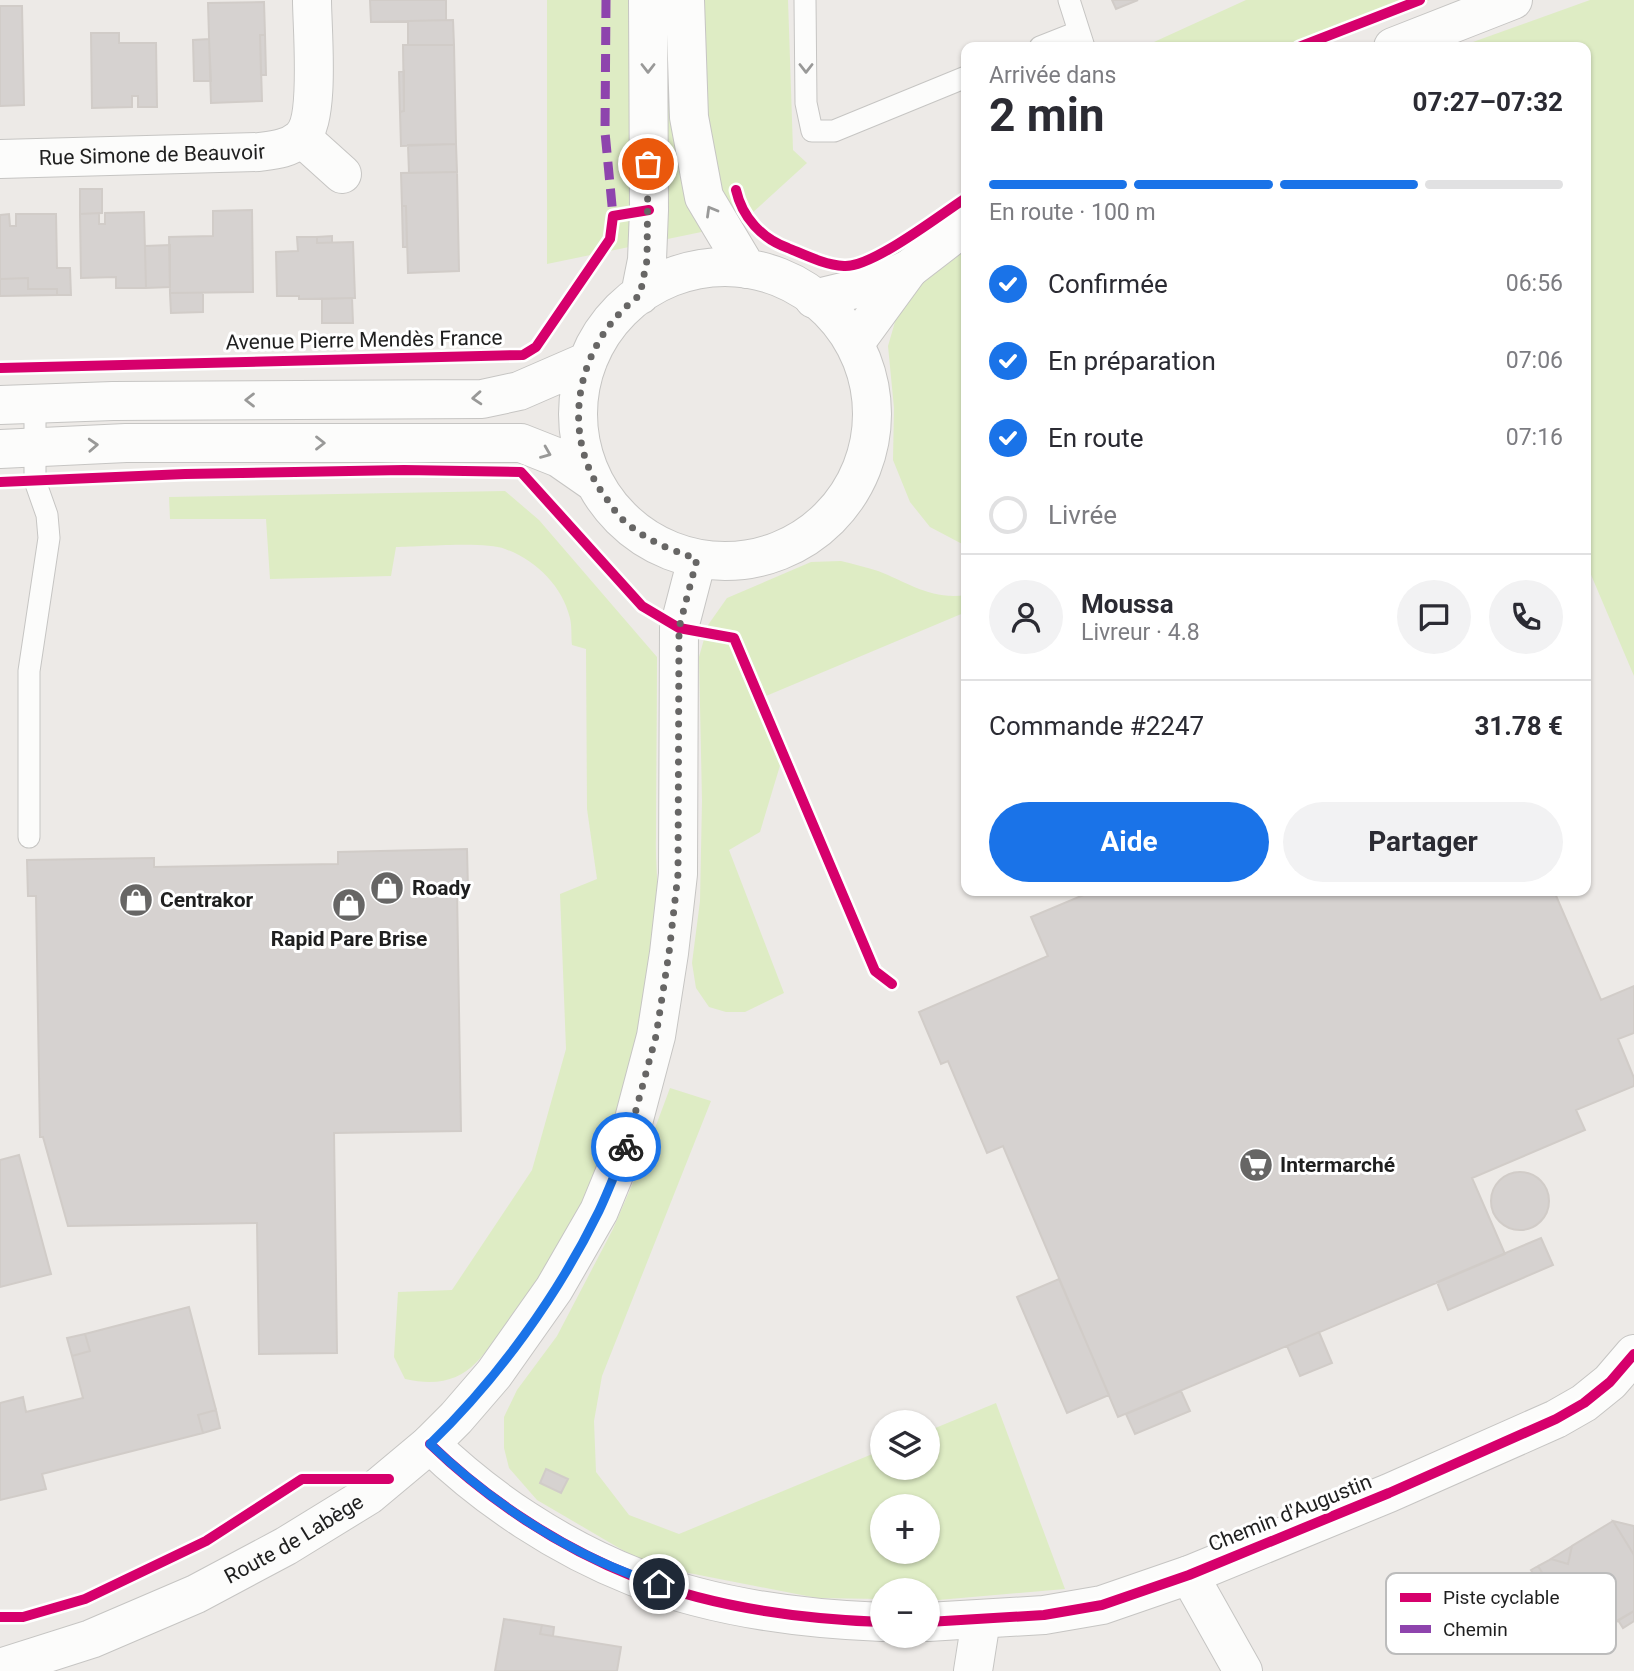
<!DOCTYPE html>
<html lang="fr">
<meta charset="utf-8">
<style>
:root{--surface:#fff;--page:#f2f2f3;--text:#2b2b33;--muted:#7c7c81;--line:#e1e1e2;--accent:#1a73e8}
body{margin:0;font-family:Roboto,sans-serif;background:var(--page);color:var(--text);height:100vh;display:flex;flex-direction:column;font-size:26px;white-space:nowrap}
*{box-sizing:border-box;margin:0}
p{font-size:23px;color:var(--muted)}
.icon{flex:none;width:38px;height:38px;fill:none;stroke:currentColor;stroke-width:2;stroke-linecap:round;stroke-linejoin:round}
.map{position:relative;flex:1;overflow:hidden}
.sheet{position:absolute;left:961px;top:42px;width:630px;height:854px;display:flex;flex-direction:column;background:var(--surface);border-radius:14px;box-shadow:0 2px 5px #0004}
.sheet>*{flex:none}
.buttons{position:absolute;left:870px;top:1410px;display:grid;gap:14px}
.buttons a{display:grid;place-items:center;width:70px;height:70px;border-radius:50%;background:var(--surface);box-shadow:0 2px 5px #0004;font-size:35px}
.pin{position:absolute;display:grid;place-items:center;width:60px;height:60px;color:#fff;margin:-30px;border:4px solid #fff;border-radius:50%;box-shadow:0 2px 7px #0007}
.courier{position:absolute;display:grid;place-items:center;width:70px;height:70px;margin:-35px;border:5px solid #1a73e8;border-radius:50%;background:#fff;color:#222;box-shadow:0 2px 9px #0007}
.head em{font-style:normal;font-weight:700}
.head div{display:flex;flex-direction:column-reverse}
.head{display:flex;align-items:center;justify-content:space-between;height:119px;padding:0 28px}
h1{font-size:46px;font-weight:700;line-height:52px}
.bar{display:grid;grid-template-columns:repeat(4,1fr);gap:10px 7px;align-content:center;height:84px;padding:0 28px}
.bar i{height:9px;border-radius:5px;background:var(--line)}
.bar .active{background:var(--accent)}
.bar p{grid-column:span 4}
.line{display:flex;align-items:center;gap:18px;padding:0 28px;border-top:2px solid var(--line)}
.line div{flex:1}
.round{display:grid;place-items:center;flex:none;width:74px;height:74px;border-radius:37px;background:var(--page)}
ol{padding:0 28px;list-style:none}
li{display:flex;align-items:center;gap:21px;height:77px}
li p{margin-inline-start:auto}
li .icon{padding:7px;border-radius:50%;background:var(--accent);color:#fff;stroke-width:4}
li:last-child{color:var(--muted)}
li i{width:38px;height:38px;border:4px solid var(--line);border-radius:50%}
.button{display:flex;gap:14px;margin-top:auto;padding:14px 28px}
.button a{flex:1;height:80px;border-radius:42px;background:var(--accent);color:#fff;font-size:28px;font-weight:700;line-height:80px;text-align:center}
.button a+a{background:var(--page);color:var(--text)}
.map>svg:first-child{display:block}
</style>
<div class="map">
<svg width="1634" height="1671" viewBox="0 0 1634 1671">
<rect width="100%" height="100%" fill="#edeae7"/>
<path fill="#deecc4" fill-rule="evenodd" d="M 547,0 L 788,0 L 793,150 L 807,163 L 740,224 L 547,264 Z
M 1246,0 L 1430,0 L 1299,47 L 1143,47 Z
M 1590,0 L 1634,0 L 1634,676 L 1586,563 L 1586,47 L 1459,47 Z
M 966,250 L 966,546 L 930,527 L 910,502 L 893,460 L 894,408 L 888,346 L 899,308 L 924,282 Z
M 505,491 L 539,520 L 657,657 C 657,717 656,777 656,837 C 655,862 659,887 657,912 C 653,1019 612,1163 557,1255 C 545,1275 528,1292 515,1310 C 483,1355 468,1393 405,1379 L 394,1357 L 398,1292 L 452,1290 L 532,1170 L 566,1049 L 560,894 L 597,879 L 587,809 L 586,649 L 572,645 C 571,637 572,626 570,618 C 562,586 536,560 505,549 C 485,541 421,547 396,547 L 391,576 L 270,579 L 266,519 L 170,519 L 169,497 Z
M 841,561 C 853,564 866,567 878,571 C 909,583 931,600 966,595 L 966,612 L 766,696 L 785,749 L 760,832 L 729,850 L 784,993 L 745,1012 L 726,1012 L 709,1007 L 696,988 L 692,963 L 700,901 L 702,801 L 699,657 L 708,625 L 727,598 L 811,562 Z
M 670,1088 L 711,1101 L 602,1376 L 594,1421 L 596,1472 L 629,1515 L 679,1534 L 882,1450 L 882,1468 L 928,1468 L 928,1431 L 996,1403 L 1065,1589 L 938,1600 L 928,1600 L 928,1591 L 882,1591 L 882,1599 L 817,1598 L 648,1565 L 537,1500 L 509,1468 L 504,1448 L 504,1417 L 517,1390 L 557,1336 L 613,1229 L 645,1155 ZM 882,1507 L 928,1507 L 928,1552 L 882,1552 Z"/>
<path fill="#d6d2d0" stroke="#d1ccc8" stroke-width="2" d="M 370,0 L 446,0 L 446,20 L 371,22 Z
M 1112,0 L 1138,0 L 1116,9 Z
M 264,2 L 265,35 L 260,35 L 262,101 L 211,103 L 208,3 Z
M 0,6 L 22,6 L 24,105 L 0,106 Z
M 453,20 L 454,45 L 408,45 L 408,21 Z
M 91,33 L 119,33 L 119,43 L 156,43 L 157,107 L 138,107 L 138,96 L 132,96 L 132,107 L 92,108 Z
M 260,35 L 265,35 L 266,75 L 261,75 Z
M 209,39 L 211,81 L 194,81 L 193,40 Z
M 403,45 L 454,45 L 456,144 L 401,146 L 400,112 L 404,111 Z
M 404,71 L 404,111 L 400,112 L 399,72 Z
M 456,144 L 457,172 L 409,173 L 408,145 Z
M 457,172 L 459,271 L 408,273 L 406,206 L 402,206 L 401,173 Z
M 80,189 L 102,189 L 102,213 L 80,214 Z
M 402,206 L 406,206 L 407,247 L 403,247 Z
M 252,210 L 253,292 L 170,293 L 169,237 L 213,236 L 213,211 Z
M 144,212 L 146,288 L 116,288 L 116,277 L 81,278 L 80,214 L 99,213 L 99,224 L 105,224 L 105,213 Z
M 9,214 L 10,226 L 16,226 L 16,214 L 56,214 L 57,268 L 70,268 L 71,295 L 57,295 L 57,289 L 28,289 L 28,278 L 0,279 L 0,215 Z
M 332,236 L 332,243 L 317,243 L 317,237 Z
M 297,237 L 317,237 L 317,243 L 353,242 L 355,298 L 299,299 L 299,296 L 277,296 L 276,252 L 298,251 Z
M 170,245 L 170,287 L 146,288 L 145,246 Z
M 28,278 L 28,289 L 57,289 L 57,295 L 0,296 L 0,279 Z
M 170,293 L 203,293 L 203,312 L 171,313 Z
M 352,298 L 353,323 L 322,323 L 322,299 Z
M 467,849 L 468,890 L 457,890 L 461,1131 L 334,1133 L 337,1353 L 259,1354 L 257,1223 L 68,1226 L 43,1137 L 40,1137 L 36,896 L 28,896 L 27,860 L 154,858 L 154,867 L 338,864 L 338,852 Z
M 1093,891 L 1554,891 L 1601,1000 L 1634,986 L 1634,1033 L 1618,1039 L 1634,1078 L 1634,1086 L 1576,1110 L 1585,1130 L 1472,1178 L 1505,1254 L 1118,1417 L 1003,1146 L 987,1153 L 948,1061 L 941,1064 L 919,1012 L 1048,956 L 1031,917 Z
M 19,1155 L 51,1274 L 0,1287 L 0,1160 Z
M1491 1201a29 29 0 1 1 58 0a29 29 0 1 1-58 0Z
M 1541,1238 L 1553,1265 L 1448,1310 L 1437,1282 Z
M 1059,1279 L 1109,1395 L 1067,1413 L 1017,1297 Z
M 189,1307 L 216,1410 L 198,1415 L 203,1433 L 42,1474 L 46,1489 L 0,1500 L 0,1403 L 23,1397 L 26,1412 L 83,1398 L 72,1356 L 90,1351 L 85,1334 Z
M 1319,1332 L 1332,1363 L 1300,1376 L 1287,1346 Z
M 85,1334 L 90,1351 L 72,1356 L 67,1338 Z
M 1181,1391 L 1190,1411 L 1135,1434 L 1126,1414 Z
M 216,1410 L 220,1428 L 203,1433 L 198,1415 Z
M 546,1469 L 568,1479 L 561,1493 L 540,1483 Z
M 1613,1521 L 1634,1526 L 1634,1555 Z
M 1613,1521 L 1634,1555 L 1634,1611 L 1616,1622 L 1611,1613 L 1573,1604 L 1565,1609 L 1538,1566 L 1551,1559 L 1568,1564 L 1572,1546 Z
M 1572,1546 L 1568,1564 L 1551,1559 Z
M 1538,1566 L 1563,1607 L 1556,1611 L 1531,1570 Z
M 1634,1611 L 1634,1621 L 1623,1628 L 1618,1620 Z
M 504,1619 L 542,1625 L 540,1634 L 621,1647 L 617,1671 L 495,1671 Z
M 542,1625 L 554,1627 L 553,1636 L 540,1634 Z"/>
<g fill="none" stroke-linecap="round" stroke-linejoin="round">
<g stroke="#c6c5c3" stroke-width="23">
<path id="service" d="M 805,0 L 806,103 L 812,131 L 834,131 L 966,77
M 1069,0 L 1084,47
M 1040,47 L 1078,32
M 29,837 L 29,671 L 49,538 L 47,515 L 35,481 L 35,404"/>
</g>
<g stroke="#c6c5c3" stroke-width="40">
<g id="minor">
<path d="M 1393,47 L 1513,0"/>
<path d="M 302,138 L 342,174"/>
<path id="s1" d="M 0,159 L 259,152 C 274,150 288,149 300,139 C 321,122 312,28 312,0"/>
<path d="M 814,299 L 876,284 L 909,269 L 966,225"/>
<path d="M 855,343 L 909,269"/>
<path d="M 430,1444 C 488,1500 559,1547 635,1577 C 712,1607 800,1619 882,1622"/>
<path d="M 1189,1575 L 1243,1671"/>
<path d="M 928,1622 L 1044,1615 L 1102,1605 L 1189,1575 L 1389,1493 L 1556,1419 L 1584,1403 L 1610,1382 L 1634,1354"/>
<path id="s2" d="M 0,1668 L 91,1639 L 196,1594 L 286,1546 L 369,1495 L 430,1444 L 456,1418 L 494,1374 L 554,1289 L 599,1211 L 629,1138 L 656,1036 L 669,953 L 678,874 L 679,628 L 697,559"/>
<path d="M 973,1671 L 981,1620"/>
</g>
</g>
<g stroke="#c6c5c3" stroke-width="40">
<path id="tertiary" d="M 685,0 L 689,117 L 704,197 L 747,269
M578 414a147 147 0 1 1 294 0a147 147 0 1 1-294 0Z
M 640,295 L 647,260 L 649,210 L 648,0
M 0,405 L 113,401 L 482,399 L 519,391 L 588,361
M 0,449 L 126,443 L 521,443 L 559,458 L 595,483"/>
</g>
<use href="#service" stroke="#fcfcfb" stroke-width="21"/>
<use href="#minor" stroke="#fcfcfb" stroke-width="38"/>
<use href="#tertiary" stroke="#fcfcfb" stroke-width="38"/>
<path stroke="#8e44ad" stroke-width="9" stroke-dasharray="18 9" stroke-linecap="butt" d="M 606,0 L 605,132 L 613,216"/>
<g stroke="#fff" stroke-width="15">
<path id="cycleway" d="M 1299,47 L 1420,0
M 736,190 C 742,217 762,239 788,248 C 805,255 825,265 844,266 C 872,268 941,214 966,198
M 0,368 L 523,355 L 536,347 L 610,239 L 613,216 L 649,210
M 0,482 L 185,474 L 404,470 L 521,472 L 642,606 L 679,628 L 734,638 L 875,971 L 892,984
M 430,1444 C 488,1500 559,1547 635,1577 C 712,1607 800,1619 882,1622
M 0,1617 L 23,1617 L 85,1599 L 206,1541 L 302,1479 L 389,1479
M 928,1622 L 1044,1615 L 1102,1605 L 1189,1575 L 1389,1493 L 1556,1419 L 1584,1403 L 1610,1382 L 1634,1354"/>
</g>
<use href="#cycleway" stroke="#d6006c" stroke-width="10"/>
</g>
<defs><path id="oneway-chevron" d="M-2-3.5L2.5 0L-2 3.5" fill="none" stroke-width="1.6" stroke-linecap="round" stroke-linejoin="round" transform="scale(1.75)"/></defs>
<g stroke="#999998">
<use href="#oneway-chevron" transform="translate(648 68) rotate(90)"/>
<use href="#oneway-chevron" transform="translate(806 68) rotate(90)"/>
<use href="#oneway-chevron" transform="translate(711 211) rotate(-120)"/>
<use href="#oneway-chevron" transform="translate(477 398) rotate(176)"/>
<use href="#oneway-chevron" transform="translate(250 400) rotate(180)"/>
<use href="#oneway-chevron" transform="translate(320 443)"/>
<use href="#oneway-chevron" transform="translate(93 445) rotate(-3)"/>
<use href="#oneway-chevron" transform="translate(546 453) rotate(22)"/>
</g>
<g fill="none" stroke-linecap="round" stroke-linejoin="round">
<path stroke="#676665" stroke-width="7" stroke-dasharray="0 12.6" d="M 626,1147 L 656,1036 L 669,953 L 678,874 L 679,628 L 697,559 C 667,548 646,541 622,519 C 616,513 611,505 606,498 C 557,433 577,342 640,295 L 647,260 L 648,164"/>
<path stroke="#1a73e8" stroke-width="9" d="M 626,1147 C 617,1168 609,1190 599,1211 C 557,1297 498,1378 430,1444 C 494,1505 574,1558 659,1584"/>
</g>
<defs>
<g id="shop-disc" transform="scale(1.75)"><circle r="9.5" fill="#676665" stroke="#fff"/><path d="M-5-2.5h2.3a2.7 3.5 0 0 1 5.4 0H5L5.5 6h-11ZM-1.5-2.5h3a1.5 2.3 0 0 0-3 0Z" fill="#fff"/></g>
<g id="supermarket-disc" transform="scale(1.75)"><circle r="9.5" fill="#676665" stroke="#fff"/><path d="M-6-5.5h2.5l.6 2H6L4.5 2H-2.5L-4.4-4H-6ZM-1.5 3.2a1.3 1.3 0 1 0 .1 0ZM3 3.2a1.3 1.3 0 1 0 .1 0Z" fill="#fff"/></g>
</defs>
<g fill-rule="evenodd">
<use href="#shop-disc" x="387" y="888"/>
<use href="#shop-disc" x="136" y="900"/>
<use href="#shop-disc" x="349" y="905"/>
<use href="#supermarket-disc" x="1256" y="1165"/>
</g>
<g text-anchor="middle" stroke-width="6" stroke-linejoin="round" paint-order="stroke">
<g font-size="21" fill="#1f1f1f" stroke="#fff">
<text dy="7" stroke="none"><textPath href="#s1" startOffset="152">Rue Simone de Beauvoir</textPath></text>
<text transform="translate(364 340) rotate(-1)" y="7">Avenue Pierre Mendès France</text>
<text transform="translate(1290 1513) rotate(-22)" y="7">Chemin d'Augustin</text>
<text dy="7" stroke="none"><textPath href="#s2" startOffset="322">Route de Labège</textPath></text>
</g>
<g font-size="21" font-weight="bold" fill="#1f1f1f" stroke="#fff" text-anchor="start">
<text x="412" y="895">Roady</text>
<text x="160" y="907">Centrakor</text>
<text x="349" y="946" text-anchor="middle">Rapid Pare Brise</text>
<text x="1280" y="1172">Intermarché</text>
</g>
</g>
<rect x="1386" y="1573" width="230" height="81" rx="10" fill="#fff" stroke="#bcbcbc" stroke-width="2"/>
<rect x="1400" y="1593" width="31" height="9" fill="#d6006c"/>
<rect x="1400" y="1625" width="31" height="8" fill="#8e44ad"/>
<g font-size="19" fill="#1f1f1f">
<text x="1443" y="1604">Piste cyclable</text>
<text x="1443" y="1636">Chemin</text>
</g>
</svg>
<div class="buttons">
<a><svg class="icon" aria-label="layers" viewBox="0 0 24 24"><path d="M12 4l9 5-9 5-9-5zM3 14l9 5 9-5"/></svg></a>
<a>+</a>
<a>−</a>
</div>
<div class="pin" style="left:648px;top:164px;background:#ea580c"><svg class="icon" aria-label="bag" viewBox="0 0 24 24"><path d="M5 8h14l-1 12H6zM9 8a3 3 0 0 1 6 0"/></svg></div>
<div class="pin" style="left:659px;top:1584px;background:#1f2937"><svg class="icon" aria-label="home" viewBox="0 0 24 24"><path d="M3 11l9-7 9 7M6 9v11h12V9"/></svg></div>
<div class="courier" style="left:626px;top:1147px"><svg class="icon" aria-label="bike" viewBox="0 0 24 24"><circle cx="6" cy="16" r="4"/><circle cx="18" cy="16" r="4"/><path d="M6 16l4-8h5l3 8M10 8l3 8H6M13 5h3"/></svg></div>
<section class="sheet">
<div class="head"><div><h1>2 min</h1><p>Arrivée dans</p></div><em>07:27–07:32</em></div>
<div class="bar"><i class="active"></i><i class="active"></i><i class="active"></i><i></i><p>En route · 100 m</p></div>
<ol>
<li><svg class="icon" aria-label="check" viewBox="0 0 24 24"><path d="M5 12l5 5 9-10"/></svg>Confirmée<p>06:56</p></li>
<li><svg class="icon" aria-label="check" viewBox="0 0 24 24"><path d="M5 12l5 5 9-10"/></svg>En préparation<p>07:06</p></li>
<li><svg class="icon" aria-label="check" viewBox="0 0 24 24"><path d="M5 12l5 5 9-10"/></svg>En route<p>07:16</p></li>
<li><i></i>Livrée</li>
</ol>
<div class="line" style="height:126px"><a class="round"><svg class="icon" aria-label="person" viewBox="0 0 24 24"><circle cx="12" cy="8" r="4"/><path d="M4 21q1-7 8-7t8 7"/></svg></a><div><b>Moussa</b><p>Livreur · 4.8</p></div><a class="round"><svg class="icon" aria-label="chat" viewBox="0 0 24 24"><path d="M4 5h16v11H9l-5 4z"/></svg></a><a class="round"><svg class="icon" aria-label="phone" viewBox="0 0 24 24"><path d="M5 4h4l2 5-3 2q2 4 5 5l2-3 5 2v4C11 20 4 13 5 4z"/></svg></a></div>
<div class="line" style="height:91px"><div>Commande #2247</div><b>31.78 €</b></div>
<div class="button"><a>Aide</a><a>Partager</a></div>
</section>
</div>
